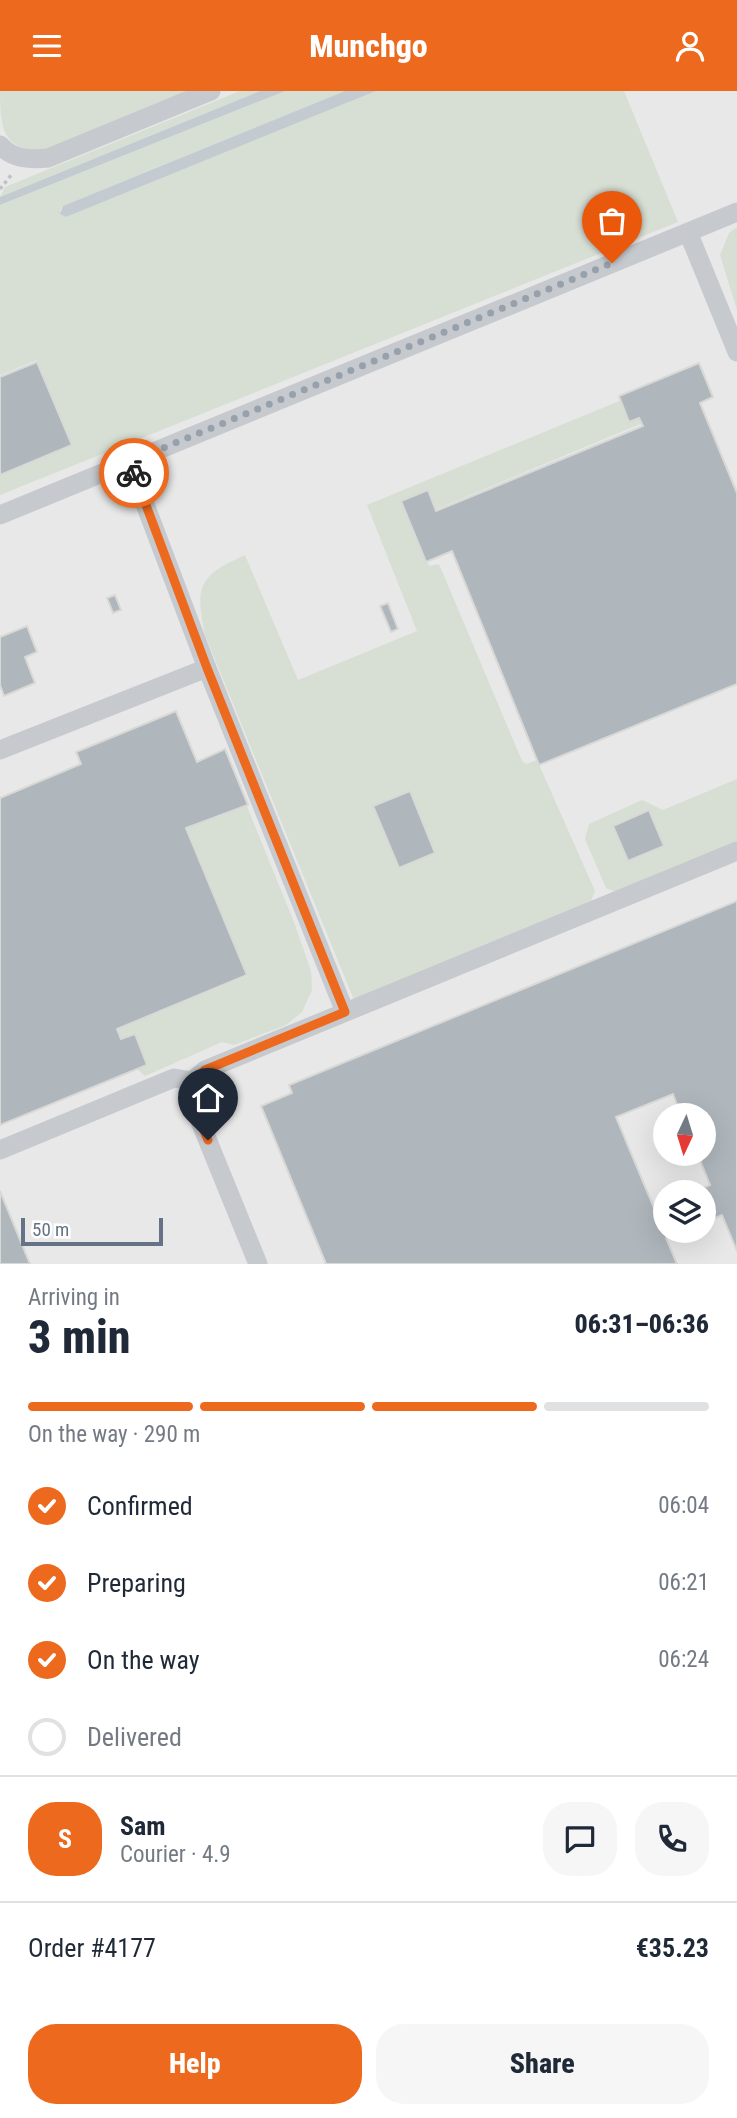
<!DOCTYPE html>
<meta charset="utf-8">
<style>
:root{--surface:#fff;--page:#f6f6f7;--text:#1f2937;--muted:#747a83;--line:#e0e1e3;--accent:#ed691e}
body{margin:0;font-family:"Roboto Condensed",sans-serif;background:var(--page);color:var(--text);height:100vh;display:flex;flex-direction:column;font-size:26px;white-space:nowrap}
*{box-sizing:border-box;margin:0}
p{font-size:23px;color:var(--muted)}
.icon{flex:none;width:38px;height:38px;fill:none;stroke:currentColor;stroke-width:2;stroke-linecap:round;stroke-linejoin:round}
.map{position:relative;height:1173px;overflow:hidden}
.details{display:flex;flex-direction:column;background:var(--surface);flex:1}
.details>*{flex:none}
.needle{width:46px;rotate:184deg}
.fabs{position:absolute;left:653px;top:1012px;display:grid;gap:14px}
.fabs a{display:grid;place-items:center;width:63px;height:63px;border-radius:50%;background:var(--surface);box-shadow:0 7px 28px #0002;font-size:35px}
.scale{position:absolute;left:21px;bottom:18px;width:142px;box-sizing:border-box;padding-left:7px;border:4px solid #647386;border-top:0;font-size:19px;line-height:24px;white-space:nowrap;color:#647386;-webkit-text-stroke:5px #fff;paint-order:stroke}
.pin{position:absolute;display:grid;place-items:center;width:60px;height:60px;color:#fff;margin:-72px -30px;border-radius:50% 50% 50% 0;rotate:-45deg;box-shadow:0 0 7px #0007}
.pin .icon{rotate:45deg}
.courier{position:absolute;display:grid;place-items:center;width:70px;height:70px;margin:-35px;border:5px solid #ed691e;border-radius:50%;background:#fff;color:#222;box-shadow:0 2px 9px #0007}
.headline em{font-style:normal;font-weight:800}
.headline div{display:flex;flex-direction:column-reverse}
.headline{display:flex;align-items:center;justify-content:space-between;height:119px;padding:0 28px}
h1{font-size:46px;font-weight:800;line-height:52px}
.bar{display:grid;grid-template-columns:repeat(4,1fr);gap:10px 7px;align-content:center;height:84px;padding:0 28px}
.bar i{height:9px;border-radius:5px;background:var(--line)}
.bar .current{background:var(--accent)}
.bar p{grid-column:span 4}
.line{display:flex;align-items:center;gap:18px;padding:0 28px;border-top:2px solid var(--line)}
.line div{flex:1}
.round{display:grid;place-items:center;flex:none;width:74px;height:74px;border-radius:28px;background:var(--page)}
ol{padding:0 28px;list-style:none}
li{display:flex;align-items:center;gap:21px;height:77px}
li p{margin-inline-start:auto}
li .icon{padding:7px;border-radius:50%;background:var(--accent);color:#fff;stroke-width:4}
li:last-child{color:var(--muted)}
li i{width:38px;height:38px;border:4px solid var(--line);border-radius:50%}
.button{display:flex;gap:14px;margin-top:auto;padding:14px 28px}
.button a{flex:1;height:80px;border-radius:28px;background:var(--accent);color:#fff;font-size:28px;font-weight:800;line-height:80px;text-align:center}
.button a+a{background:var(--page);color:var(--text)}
header{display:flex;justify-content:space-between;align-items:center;height:91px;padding:0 28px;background:var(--accent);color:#fff;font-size:32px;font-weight:800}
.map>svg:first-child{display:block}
</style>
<header><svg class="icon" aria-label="menu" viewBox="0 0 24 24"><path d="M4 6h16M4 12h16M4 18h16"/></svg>Munchgo<svg class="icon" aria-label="person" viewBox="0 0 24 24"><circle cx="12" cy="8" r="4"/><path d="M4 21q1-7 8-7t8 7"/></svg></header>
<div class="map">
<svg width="737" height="1173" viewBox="0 0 737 1173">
<rect width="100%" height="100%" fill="#f7f7f4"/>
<path fill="#e7e8e7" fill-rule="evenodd" d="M 0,0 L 737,0 L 737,1173 L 0,1173 ZM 665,1024 L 704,1024 L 704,1062 L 665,1062 ZM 665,1101 L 704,1101 L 704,1139 L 665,1139 Z"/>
<path fill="#d7dfd4" d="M 0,0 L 193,0 L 50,58 C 4,63 0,40 0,0 Z
M 240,0 L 260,0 L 0,106 L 5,96 Z
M 285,0 L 345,0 L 63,115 L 60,119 L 66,126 L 376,0 L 624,0 L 678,131 L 0,404 L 0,384 L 72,354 L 37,269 L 0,284 L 0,114 Z
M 737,136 L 737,219 L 720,164 L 729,142 Z
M 646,299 L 693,311 L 437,418 L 402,412 L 429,475 L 439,473 L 522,670 L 526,673 L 537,669 L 595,800 L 591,810 L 354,909 L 205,544 C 195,495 198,485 245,464 L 298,589 L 417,540 L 367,414 Z
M 737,688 L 737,752 L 616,801 L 606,797 L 585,748 L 589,733 L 642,709 L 663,719 Z
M 246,713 L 294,831 L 311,880 L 312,899 L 302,921 L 286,934 L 234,954 L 222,951 L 145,985 L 137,978 L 146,974 L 134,943 L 121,948 L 117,938 L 248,885 L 187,737 Z"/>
<path fill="#c3cbd1" d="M 260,0 L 285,0 L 0,114 L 0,106 Z
M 345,0 L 376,0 L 66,126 L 60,123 L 63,115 Z"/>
<path fill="#afb6bc" stroke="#d8d9d6" stroke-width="2" d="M 37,271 L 72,354 L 0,384 L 0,286 Z
M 699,272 L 713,306 L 700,312 L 737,402 L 737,593 L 539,674 L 452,460 L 426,471 L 401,410 L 428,399 L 436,420 L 643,335 L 639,327 L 629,331 L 619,305 Z
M 115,504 L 121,519 L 113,522 L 107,507 Z
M 388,512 L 398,538 L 391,541 L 380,515 Z
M 27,535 L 37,561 L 25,566 L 35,592 L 4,605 L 0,594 L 0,546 Z
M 176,620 L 197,671 L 225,658 L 248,714 L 186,737 L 247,884 L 117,938 L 121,948 L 135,943 L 147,974 L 0,1034 L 0,707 L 81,673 L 76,661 Z
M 410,700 L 435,762 L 399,777 L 373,715 Z
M 649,719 L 664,755 L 628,770 L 613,735 Z
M 737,810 L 737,1160 L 722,1124 L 704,1132 L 704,1101 L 694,1101 L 710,1094 L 697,1062 L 704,1062 L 704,1024 L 681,1024 L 673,1003 L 616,1026 L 654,1117 L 665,1113 L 665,1139 L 685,1139 L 666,1147 L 677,1173 L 326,1173 L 261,1015 L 292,1002 L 289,994 Z
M 0,1100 L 30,1173 L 0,1173 Z"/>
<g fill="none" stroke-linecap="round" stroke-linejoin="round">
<path stroke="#c0c1c4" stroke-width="3.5" stroke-dasharray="3.5 3.5" stroke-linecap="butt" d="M 0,98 L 12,83"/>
<path stroke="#c6c9cd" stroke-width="19" d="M 0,54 C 12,68 30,69 48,67 L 211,0
M 688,141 L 737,261
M 0,424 L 129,371
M 0,659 L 207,577
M 345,921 L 207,577 L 129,371 L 737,121
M 0,1059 L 174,987 L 192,990
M 258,1173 L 188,1001 L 192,990 L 205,979 L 737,760"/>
</g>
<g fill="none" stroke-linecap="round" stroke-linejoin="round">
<path stroke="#97a1ac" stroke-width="7" stroke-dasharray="0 12.6" d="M 134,382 L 129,371 L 612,172"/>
<path stroke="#ed691e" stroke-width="9" d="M 134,382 L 207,577 L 345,921 L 205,979 L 192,990 L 188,1001 L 208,1049"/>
</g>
</svg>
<div class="fabs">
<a><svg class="needle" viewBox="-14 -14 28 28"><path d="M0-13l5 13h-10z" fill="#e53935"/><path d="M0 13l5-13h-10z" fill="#747a83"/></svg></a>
<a><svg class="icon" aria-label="layers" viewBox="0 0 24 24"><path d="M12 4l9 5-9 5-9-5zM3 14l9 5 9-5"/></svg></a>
</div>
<div class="scale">50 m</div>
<div class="pin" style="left:612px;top:172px;background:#ea580c"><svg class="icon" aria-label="bag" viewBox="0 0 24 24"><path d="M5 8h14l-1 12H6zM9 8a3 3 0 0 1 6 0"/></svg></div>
<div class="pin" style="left:208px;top:1049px;background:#1f2937"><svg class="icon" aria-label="home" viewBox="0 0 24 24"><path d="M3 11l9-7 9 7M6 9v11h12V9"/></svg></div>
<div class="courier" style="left:134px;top:382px"><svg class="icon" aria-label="bike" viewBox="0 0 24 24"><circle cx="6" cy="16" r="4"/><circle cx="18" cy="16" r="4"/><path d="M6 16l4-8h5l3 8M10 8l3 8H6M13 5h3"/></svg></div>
</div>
<section class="details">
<div class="headline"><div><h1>3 min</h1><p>Arriving in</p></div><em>06:31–06:36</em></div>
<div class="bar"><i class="current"></i><i class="current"></i><i class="current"></i><i></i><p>On the way · 290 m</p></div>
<ol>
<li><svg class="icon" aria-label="check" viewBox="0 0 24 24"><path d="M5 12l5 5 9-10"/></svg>Confirmed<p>06:04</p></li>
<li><svg class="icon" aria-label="check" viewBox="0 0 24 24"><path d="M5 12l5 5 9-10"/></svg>Preparing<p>06:21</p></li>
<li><svg class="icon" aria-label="check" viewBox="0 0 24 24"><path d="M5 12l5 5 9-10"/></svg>On the way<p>06:24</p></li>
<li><i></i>Delivered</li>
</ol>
<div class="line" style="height:126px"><b class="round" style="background:var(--accent);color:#fff">S</b><div><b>Sam</b><p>Courier · 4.9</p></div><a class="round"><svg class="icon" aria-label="chat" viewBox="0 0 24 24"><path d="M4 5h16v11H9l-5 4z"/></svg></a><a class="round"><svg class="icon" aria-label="phone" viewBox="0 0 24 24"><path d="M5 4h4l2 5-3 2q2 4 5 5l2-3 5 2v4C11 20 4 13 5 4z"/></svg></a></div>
<div class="line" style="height:91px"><div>Order #4177</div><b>€35.23</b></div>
<div class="button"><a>Help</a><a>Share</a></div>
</section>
